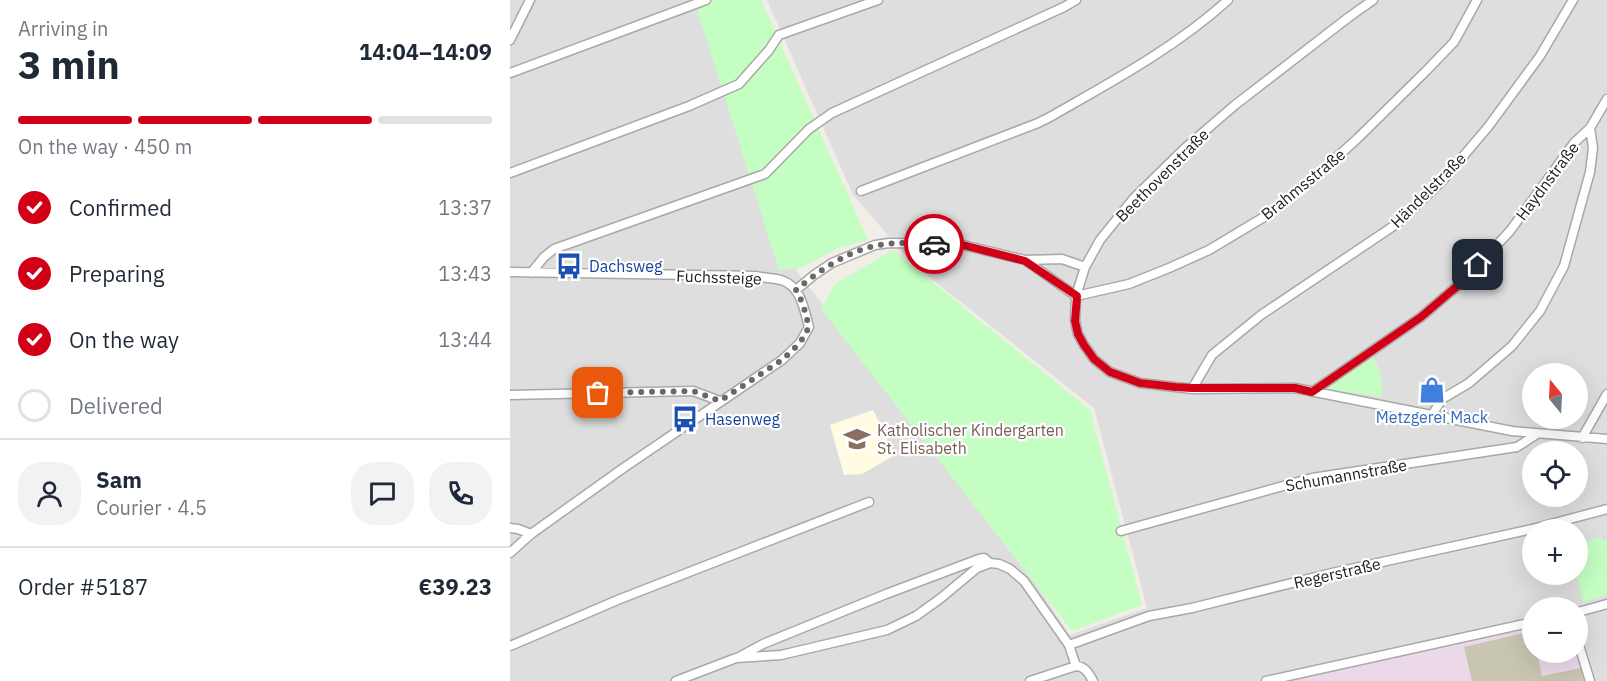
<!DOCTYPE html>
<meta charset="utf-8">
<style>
:root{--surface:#fff;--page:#f2f2f3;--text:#1f2937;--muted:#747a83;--line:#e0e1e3;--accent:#d20016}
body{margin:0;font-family:"IBM Plex Sans",sans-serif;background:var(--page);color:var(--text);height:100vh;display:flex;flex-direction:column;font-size:22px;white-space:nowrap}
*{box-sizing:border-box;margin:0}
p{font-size:20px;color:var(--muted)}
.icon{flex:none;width:33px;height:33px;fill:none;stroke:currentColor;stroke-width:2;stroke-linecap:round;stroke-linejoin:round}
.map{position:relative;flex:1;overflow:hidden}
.drawer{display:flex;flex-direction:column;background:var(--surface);width:510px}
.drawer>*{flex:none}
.needle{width:39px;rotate:342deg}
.controls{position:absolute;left:1012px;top:363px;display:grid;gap:12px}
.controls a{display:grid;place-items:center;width:66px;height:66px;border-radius:50%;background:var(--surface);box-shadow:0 6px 24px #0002;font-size:30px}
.pin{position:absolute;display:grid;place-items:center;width:51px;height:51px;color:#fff;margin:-26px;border-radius:12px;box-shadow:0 3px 9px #0006}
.courier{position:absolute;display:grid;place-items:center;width:60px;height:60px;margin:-30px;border:4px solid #d20016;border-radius:50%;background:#fff;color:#222;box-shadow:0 2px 8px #0007}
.head em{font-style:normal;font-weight:700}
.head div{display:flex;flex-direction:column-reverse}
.head{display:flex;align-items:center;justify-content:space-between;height:102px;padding:0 18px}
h1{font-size:39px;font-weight:700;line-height:45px}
.bar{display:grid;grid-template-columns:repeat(4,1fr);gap:9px 6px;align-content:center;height:72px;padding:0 18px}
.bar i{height:8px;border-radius:4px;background:var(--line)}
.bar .current{background:var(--accent)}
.bar p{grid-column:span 4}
.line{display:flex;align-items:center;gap:15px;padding:0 18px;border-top:2px solid var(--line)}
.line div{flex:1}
.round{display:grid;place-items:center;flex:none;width:63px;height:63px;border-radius:24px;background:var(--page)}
ol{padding:0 18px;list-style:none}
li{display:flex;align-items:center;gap:18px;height:66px}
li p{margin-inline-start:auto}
li .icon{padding:6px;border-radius:50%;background:var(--accent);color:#fff;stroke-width:4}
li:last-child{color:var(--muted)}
li i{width:33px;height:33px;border:3px solid var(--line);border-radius:50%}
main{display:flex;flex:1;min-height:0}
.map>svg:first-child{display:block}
</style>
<main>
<section class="drawer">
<div class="head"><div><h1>3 min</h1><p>Arriving in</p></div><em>14:04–14:09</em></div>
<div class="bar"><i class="current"></i><i class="current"></i><i class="current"></i><i></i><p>On the way · 450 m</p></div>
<ol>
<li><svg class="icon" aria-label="check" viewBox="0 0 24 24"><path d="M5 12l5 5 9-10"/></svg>Confirmed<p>13:37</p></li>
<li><svg class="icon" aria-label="check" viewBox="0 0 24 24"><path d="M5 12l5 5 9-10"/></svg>Preparing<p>13:43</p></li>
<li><svg class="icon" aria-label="check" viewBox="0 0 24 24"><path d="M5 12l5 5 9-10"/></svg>On the way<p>13:44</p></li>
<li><i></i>Delivered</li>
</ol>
<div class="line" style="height:108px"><a class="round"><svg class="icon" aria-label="person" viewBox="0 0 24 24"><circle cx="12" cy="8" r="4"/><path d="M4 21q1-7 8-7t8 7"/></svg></a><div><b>Sam</b><p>Courier · 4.5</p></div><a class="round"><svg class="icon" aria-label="chat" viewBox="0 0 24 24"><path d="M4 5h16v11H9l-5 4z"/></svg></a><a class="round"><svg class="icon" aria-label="phone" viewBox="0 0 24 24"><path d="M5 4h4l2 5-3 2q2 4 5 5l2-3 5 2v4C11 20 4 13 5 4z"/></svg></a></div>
<div class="line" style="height:78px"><div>Order #5187</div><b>€39.23</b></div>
</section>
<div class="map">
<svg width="1097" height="681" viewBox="0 0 1097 681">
<rect width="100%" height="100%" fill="#f2ede7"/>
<path fill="#dfdede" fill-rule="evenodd" d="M 0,0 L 235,0 L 287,272 L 472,504 L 560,635 L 637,608 L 584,408 L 403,264 L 343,195 L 257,0 L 1097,0 L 1097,681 L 1083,681 L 1068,632 L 1068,608 L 1023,608 L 1023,618 L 751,681 L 0,681 ZM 1023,374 L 1068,374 L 1068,418 L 1023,418 ZM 1023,452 L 1068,452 L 1068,496 L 1023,496 ZM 1023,530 L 1068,530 L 1068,574 L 1023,574 Z"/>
<path fill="#ebd9ea" d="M 1023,618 L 1023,652 L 1068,652 L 1068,632 L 1083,681 L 751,681 Z"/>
<path fill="#fffce3" d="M 363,410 L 385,455 L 352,474 L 334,475 L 320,425 Z"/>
<path fill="#c8c5b1" d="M 1022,631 L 1023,652 L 1027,653 L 1032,676 L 1071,668 L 1074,681 L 962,681 L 954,647 Z"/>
<path fill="#c4fec2" d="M 184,0 L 251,0 L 358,240 L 328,248 L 291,268 L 269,270 Z
M 383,250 L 580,410 L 632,605 L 562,631 L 311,309 L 325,284 Z
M 862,356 C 871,369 872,380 872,397 L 810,388 Z
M 1091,537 L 1092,540 L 1097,539 L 1097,595 L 1074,602 L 1066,575 L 1068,574 L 1068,544 Z"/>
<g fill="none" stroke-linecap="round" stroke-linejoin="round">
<g stroke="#a8a8a8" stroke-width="11">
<path id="street" d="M 863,0 L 839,17 L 725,105 L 674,149 L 624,198 L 590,240 L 575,267 L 566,296 L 565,321 L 568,334 L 574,345 L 584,359 L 600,372 L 630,383 L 682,389 L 785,388 L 1002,431 L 1097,439
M 0,40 L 20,0
M 0,73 L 196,0
M 0,173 L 179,106 L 229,84 L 259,50 L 269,35 L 368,0
M 351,191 L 528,123 L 540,117 C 601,82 665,48 718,0
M 515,260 L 552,259 L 575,267
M 0,272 L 246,276 C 254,278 263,278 271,280 C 291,286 294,309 299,327 L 290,343 L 272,360 L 112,469 L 21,534 L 0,553
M 21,273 L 34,257 L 44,249 L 255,174 L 299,129 L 322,113 L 554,7 L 566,0
M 286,290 L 304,275 L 322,263 L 365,245 L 379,243 L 449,244 L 515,260 L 566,296 L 619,284 L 659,268 L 699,250 L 754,217 L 805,177 L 848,138 L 916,71 L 944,42 L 967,0
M 682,389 L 702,355 L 751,315 L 888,223 L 933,180 L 978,127 L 1030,56 L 1063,0
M 802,392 L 911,317 L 952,282 L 1000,231 L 1064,143 L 1080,128 L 1097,99
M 0,395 L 183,391 L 210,401
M 922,415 L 932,399 L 959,383 L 1002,346 L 1030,311 L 1054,266 L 1080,172 L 1083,148 L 1080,128
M 1072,438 L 1097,394
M 0,528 L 8,529 L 21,534
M 611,531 L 802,478 L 1007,447 L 1027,434
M 1068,612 L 1097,604
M 1068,642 L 1080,681
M 559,645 L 639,616 L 682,608 L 822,573 L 1022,529 L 1097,509
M 0,646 L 110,599 L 359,502
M 229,657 L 253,644 L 376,594 L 469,559 L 474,558 L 480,563
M 566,666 C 575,666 579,674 583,681
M 166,681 L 226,658 L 271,655 L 377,630 L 406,616 L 431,598 L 467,568 L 480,563 L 489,564 L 500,569 L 514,581 L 559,645 L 566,666
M 520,681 L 566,666
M 756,681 L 1023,622"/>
</g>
<use href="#street" stroke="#fff" stroke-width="8"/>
</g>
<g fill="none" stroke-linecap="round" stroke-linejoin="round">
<path stroke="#6a6866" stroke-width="6" stroke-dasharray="0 10.8" d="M 88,393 L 183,391 L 210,401 L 272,360 L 290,343 L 299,327 L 293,304 L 286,290 C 311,269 343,247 377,244 C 392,242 408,244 424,244"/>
<path stroke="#d20016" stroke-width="8" d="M 424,244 L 449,244 L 515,261 L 567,296 L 565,321 L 568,334 L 574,345 L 584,359 L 600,372 L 630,383 L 665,387 L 682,388 L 785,388 L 802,392 L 911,317 L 952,282 L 968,265"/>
</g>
<defs>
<g id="bus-bare" transform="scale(2.07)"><path d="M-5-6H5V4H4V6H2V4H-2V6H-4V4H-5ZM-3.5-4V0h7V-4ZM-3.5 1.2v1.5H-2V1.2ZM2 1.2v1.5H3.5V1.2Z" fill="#1a4fb4" stroke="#fff" stroke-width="2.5" paint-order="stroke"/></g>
<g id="shop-bare" transform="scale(2.07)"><path d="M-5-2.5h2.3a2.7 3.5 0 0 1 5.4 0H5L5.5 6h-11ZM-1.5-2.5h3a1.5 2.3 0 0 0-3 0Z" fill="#3f7fe0" stroke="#fff" stroke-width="2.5" paint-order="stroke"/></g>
<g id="school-bare" transform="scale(2.07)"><path d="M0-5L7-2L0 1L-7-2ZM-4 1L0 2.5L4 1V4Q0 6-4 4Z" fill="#8d6e63" stroke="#fff" stroke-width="2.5" paint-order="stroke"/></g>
</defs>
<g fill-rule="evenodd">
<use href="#bus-bare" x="59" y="266"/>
<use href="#shop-bare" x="922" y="390"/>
<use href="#bus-bare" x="175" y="419"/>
<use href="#school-bare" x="347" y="439"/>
</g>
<g text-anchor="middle" stroke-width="4.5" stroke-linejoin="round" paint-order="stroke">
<g font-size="16" fill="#212121" stroke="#fff">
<text transform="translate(652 175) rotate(-45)" y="6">Beethovenstraße</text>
<text transform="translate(1037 181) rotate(-53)" y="6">Haydnstraße</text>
<text transform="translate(793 184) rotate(-39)" y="6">Brahmsstraße</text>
<text transform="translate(918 190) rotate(-45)" y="6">Händelstraße</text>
<text transform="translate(209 277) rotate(2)" y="6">Fuchssteige</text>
<text transform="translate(836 475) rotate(-10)" y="6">Schumannstraße</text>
<text transform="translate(827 573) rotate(-13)" y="6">Regerstraße</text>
</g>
<g font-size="16" fill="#164399" stroke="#fff" text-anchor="start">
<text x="79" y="272">Dachsweg</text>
<text x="195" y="425">Hasenweg</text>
</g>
<g font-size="16" fill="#366cbe" stroke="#fff">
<text x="922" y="423">Metzgerei Mack</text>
</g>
<g font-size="16" fill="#785e54" stroke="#fff" text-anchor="start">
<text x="367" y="436">Katholischer Kindergarten<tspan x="367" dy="18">St. Elisabeth</tspan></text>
</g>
</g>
</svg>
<div class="controls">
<a><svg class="needle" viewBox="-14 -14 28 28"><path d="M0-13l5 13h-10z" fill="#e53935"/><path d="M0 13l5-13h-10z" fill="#747a83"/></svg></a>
<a><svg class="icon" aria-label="locate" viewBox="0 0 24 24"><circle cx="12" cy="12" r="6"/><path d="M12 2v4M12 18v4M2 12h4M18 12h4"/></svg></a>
<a>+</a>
<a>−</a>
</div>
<div class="pin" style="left:88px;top:393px;background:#ea580c"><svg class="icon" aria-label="bag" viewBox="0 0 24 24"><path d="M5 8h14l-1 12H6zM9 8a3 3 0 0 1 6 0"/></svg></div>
<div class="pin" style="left:968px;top:265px;background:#1f2937"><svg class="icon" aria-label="home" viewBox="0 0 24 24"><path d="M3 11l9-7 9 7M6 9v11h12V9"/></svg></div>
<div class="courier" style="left:424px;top:244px"><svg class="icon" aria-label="car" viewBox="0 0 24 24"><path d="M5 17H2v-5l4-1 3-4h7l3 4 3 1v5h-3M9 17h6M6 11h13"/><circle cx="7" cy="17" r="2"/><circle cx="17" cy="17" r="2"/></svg></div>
</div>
</main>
